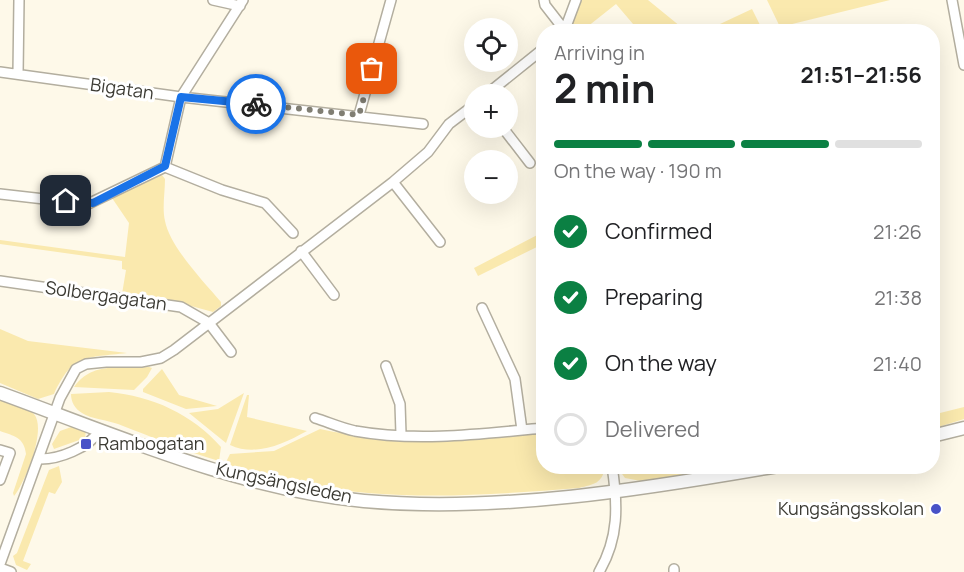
<!DOCTYPE html>
<meta charset="utf-8">
<style>
:root{--surface:#fff;--page:#f6f6f6;--text:#202124;--muted:#757577;--line:#e0e0e0;--accent:#0b8043}
body{margin:0;font-family:Manrope,sans-serif;background:var(--page);color:var(--text);height:100vh;display:flex;flex-direction:column;font-size:22px;white-space:nowrap}
*{box-sizing:border-box;margin:0}
p{font-size:20px;color:var(--muted)}
.icon{flex:none;width:33px;height:33px;fill:none;stroke:currentColor;stroke-width:2;stroke-linecap:round;stroke-linejoin:round}
.map{position:relative;flex:1;overflow:hidden}
.details{position:absolute;left:536px;top:24px;width:404px;height:450px;display:flex;flex-direction:column;background:var(--surface);border-radius:24px;box-shadow:0 6px 24px #0002}
.details>*{flex:none}
.fabs{position:absolute;left:464px;top:18px;display:grid;gap:12px}
.fabs a{display:grid;place-items:center;width:54px;height:54px;border-radius:50%;background:var(--surface);box-shadow:0 6px 24px #0002;font-size:30px}
.pin{position:absolute;display:grid;place-items:center;width:51px;height:51px;color:#fff;margin:-26px;border-radius:12px;box-shadow:0 3px 9px #0006}
.courier{position:absolute;display:grid;place-items:center;width:60px;height:60px;margin:-30px;border:4px solid #1a73e8;border-radius:50%;background:#fff;color:#222;box-shadow:0 2px 8px #0007}
.summary em{font-style:normal;font-weight:700}
.summary div{display:flex;flex-direction:column-reverse}
.summary{display:flex;align-items:center;justify-content:space-between;height:102px;padding:0 18px}
h1{font-size:39px;font-weight:700;line-height:45px}
.bar{display:grid;grid-template-columns:repeat(4,1fr);gap:9px 6px;align-content:center;height:72px;padding:0 18px}
.bar i{height:8px;border-radius:4px;background:var(--line)}
.bar .active{background:var(--accent)}
.bar p{grid-column:span 4}
ol{padding:0 18px;list-style:none}
li{display:flex;align-items:center;gap:18px;height:66px}
li p{margin-inline-start:auto}
li .icon{padding:6px;border-radius:50%;background:var(--accent);color:#fff;stroke-width:4}
li:last-child{color:var(--muted)}
li i{width:33px;height:33px;border:3px solid var(--line);border-radius:50%}
.map>svg:first-child{display:block}
</style>
<div class="map">
<svg width="964" height="572" viewBox="0 0 964 572">
<rect width="100%" height="100%" fill="#fef9e9"/>
<path fill="#fae9ae" d="M 576,0 L 648,0 L 686,31 L 639,31 L 616,4 L 582,31 L 566,32 Z
M 767,0 L 890,0 L 780,27 Z
M 752,9 L 763,31 L 705,31 Z
M 162,175 L 165,179 C 165,193 162,208 165,221 C 170,247 204,282 221,302 L 221,306 L 213,312 L 173,301 L 122,294 L 126,270 L 122,269 L 122,261 L 0,244 L 0,240 L 125,257 L 129,223 L 112,198 Z
M 543,232 L 543,244 L 478,276 L 474,268 Z
M 0,329 L 28,341 L 127,353 C 86,358 73,353 54,394 L 38,399 L 0,383 Z
M 149,367 L 152,368 L 147,377 L 134,390 L 74,387 C 92,361 121,369 149,367 Z
M 162,369 L 179,395 L 217,406 L 186,409 L 143,392 L 143,389 Z
M 109,392 C 152,396 192,414 221,447 L 219,461 C 184,451 152,437 118,424 C 107,420 91,419 82,413 C 75,409 71,402 71,394 Z
M 244,393 L 226,443 L 189,413 L 218,409 Z
M 247,395 L 249,395 L 247,417 L 307,431 C 283,444 256,457 230,445 Z
M 0,399 C 11,403 26,405 34,414 C 47,429 25,483 14,496 L 13,493 L 26,454 C 24,437 14,436 0,431 Z
M 964,407 L 964,419 L 932,429 L 932,415 Z
M 74,426 L 86,431 L 85,438 L 54,449 L 52,444 L 60,431 Z
M 320,429 C 393,445 469,439 543,433 L 543,466 L 605,467 C 602,484 594,484 579,488 C 490,495 398,502 309,485 C 281,480 253,472 225,464 L 230,454 L 274,451 Z
M 59,466 L 62,482 L 55,494 L 49,492 L 23,561 L 31,564 L 27,570 L 16,565 L 13,556 L 17,553 L 49,470 Z
M 617,467 L 743,467 L 641,481 L 625,478 Z"/>
<g fill="none" stroke-linecap="round" stroke-linejoin="round">
<g stroke="#b3ae9f" stroke-width="12">
<path id="street" d="M 213,0 L 240,6
M 544,0 L 545,5 L 566,32
M 952,0 L 964,65
M 564,32 L 576,0
M 0,72 L 181,97 L 423,124
M 18,74 L 19,0
M 487,94 L 543,49
M 359,115 L 391,0
M 503,128 L 530,163
M 165,167 L 181,97 L 243,0
M 165,167 L 222,190 L 265,203 L 293,233
M 393,182 L 440,242
M 0,194 L 88,204 L 165,167
M 301,251 L 334,295
M 0,281 L 181,307 L 209,323 L 231,352
M 482,308 L 515,379 L 522,430
M 386,366 L 400,404 L 401,434
M 315,418 C 328,422 341,428 355,431 C 416,442 481,434 543,428
M 0,450 L 10,453 L 0,480
M 38,459 C 58,460 89,448 100,430
M 0,564 L 60,398 L 76,369 L 86,364 L 106,362 L 141,362 L 161,358 L 174,350 L 393,182 L 428,152 L 449,124 L 474,105
M 0,568 L 11,572
M 599,572 C 619,538 618,505 612,466
M 674,572 L 674,569"/>
</g>
<g stroke="#b3ae9f" stroke-width="15">
<path id="secondary" d="M 0,393 C 118,436 238,489 364,501 C 499,513 645,489 778,466
M 932,436 L 964,428"/>
</g>
<use href="#street" stroke="#fff" stroke-width="9"/>
<use href="#secondary" stroke="#fff" stroke-width="12"/>
</g>
<g fill="none" stroke-linecap="round" stroke-linejoin="round">
<path stroke="#807e73" stroke-width="6" stroke-dasharray="0 10.8" d="M 256,104 L 359,115 L 372,69"/>
<path stroke="#1a73e8" stroke-width="8" d="M 66,201 L 93,203 L 165,166 L 181,97 L 256,104"/>
</g>
<g fill="#4852c7" stroke="#fff" stroke-width="2">
<rect x="80" y="438" width="12" height="12" rx="3"/>
<circle cx="936" cy="509" r="6"/>
</g>
<g text-anchor="middle" stroke-width="6" stroke-linejoin="round" paint-order="stroke">
<g font-size="18" fill="#3c3b34" stroke="#fff">
<text transform="translate(122 89) rotate(8)" y="6">Bigatan</text>
<text transform="translate(106 296) rotate(8)" y="6">Solbergagatan</text>
<text transform="translate(284 483) rotate(12)" y="6">Kungsängsleden</text>
</g>
<g font-size="18" fill="#3c3b34" stroke="#fff" text-anchor="start">
<text x="98" y="450">Rambogatan</text>
<text x="924" y="515" text-anchor="end">Kungsängsskolan</text>
</g>
</g>
</svg>
<div class="fabs">
<a><svg class="icon" aria-label="locate" viewBox="0 0 24 24"><circle cx="12" cy="12" r="6"/><path d="M12 2v4M12 18v4M2 12h4M18 12h4"/></svg></a>
<a>+</a>
<a>−</a>
</div>
<div class="pin" style="left:372px;top:69px;background:#ea580c"><svg class="icon" aria-label="bag" viewBox="0 0 24 24"><path d="M5 8h14l-1 12H6zM9 8a3 3 0 0 1 6 0"/></svg></div>
<div class="pin" style="left:66px;top:201px;background:#1f2937"><svg class="icon" aria-label="home" viewBox="0 0 24 24"><path d="M3 11l9-7 9 7M6 9v11h12V9"/></svg></div>
<div class="courier" style="left:256px;top:104px"><svg class="icon" aria-label="bike" viewBox="0 0 24 24"><circle cx="6" cy="16" r="4"/><circle cx="18" cy="16" r="4"/><path d="M6 16l4-8h5l3 8M10 8l3 8H6M13 5h3"/></svg></div>
<section class="details">
<div class="summary"><div><h1>2 min</h1><p>Arriving in</p></div><em>21:51–21:56</em></div>
<div class="bar"><i class="active"></i><i class="active"></i><i class="active"></i><i></i><p>On the way · 190 m</p></div>
<ol>
<li><svg class="icon" aria-label="check" viewBox="0 0 24 24"><path d="M5 12l5 5 9-10"/></svg>Confirmed<p>21:26</p></li>
<li><svg class="icon" aria-label="check" viewBox="0 0 24 24"><path d="M5 12l5 5 9-10"/></svg>Preparing<p>21:38</p></li>
<li><svg class="icon" aria-label="check" viewBox="0 0 24 24"><path d="M5 12l5 5 9-10"/></svg>On the way<p>21:40</p></li>
<li><i></i>Delivered</li>
</ol>
</section>
</div>
